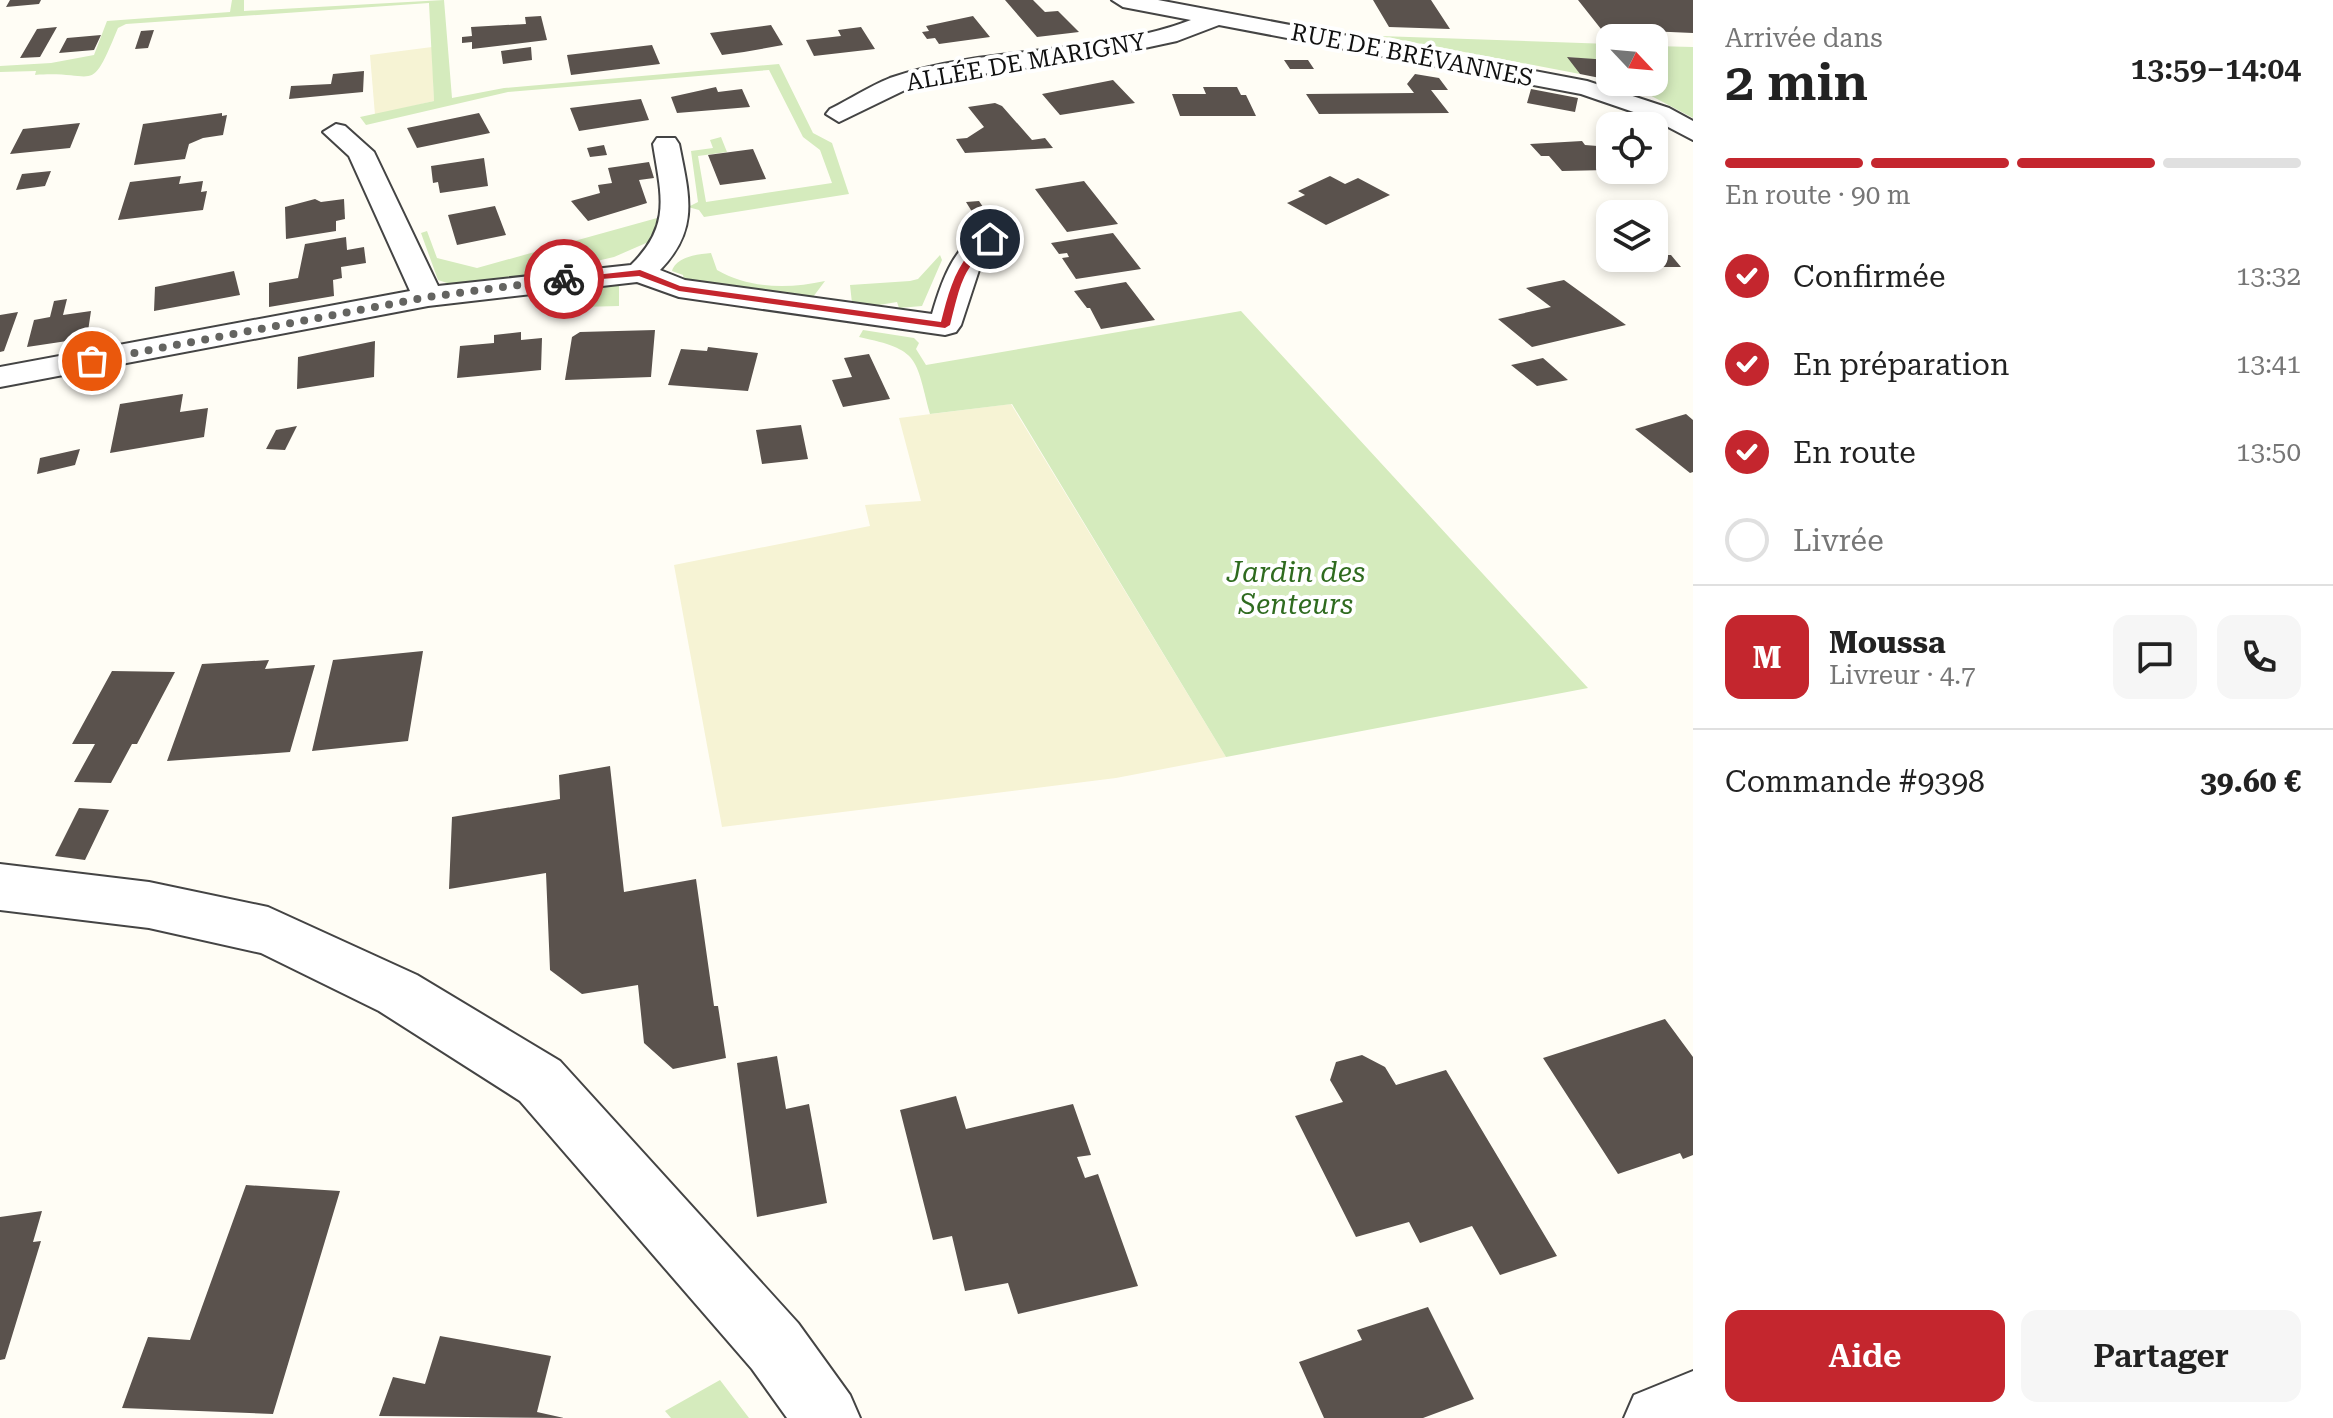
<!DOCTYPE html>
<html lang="fr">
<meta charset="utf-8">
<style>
:root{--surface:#fff;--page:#f6f6f6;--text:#222;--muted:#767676;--line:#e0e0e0;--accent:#c4262e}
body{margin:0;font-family:"Roboto Serif",serif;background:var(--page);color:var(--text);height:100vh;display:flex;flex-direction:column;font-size:30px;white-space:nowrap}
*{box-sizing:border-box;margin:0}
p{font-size:26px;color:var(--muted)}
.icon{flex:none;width:44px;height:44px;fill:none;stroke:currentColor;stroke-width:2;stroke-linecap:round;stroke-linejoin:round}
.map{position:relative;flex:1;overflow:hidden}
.sheet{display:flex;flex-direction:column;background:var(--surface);width:640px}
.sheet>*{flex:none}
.needle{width:52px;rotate:116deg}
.fabs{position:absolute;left:1596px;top:24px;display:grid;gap:16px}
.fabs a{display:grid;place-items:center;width:72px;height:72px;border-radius:16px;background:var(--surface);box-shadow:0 4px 12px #0003;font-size:40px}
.pin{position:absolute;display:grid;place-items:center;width:68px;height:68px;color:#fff;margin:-34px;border:4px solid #fff;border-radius:50%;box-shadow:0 2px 8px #0007}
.courier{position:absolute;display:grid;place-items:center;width:80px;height:80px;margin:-40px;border:6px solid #c4262e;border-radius:50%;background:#fff;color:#222;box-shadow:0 2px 10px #0007}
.overview em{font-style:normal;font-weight:600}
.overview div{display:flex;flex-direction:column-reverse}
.overview{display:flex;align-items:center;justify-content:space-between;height:136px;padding:0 32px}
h1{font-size:52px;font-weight:600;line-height:60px}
.bar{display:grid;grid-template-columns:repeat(4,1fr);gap:12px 8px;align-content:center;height:96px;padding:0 32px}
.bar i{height:10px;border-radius:6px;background:var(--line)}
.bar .active{background:var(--accent)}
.bar p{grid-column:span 4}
.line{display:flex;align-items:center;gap:20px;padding:0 32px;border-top:2px solid var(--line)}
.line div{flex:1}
.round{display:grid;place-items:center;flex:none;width:84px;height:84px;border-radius:16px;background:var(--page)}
ol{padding:0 32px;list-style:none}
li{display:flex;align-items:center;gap:24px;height:88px}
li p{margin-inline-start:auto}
li .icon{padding:8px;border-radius:50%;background:var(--accent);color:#fff;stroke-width:4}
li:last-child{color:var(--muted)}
li i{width:44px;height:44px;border:4px solid var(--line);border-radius:50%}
.action{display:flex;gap:16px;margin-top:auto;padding:16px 32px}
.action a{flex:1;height:92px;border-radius:16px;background:var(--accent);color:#fff;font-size:32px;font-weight:600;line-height:92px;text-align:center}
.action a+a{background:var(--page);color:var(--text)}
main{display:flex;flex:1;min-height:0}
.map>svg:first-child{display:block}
</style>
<main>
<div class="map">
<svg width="1693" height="1418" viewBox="0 0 1693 1418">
<rect width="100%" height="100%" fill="#fffdf5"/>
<path fill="#f6f3d4" d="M 432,47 L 434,101 L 375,115 L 370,55 Z
M 1011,404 L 1226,757 L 1116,778 L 722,827 L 674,565 L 870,526 L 865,505 L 921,501 L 899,418 Z"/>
<path fill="#d5ebbd" d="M 232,0 L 244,0 L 244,11 L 444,0 L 452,98 L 504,88 L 779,64 L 813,133 L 832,143 L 849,194 L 704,217 L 699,210 L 688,207 L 698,202 L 691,151 L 713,148 L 710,140 L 721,137 L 727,152 L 698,156 L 706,202 L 832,183 L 820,150 L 803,137 L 769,70 L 508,92 L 366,125 L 360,117 L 434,101 L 429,3 L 126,24 L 118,28 C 89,98 98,70 35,75 L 36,71 L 0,72 L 0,66 L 51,63 L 94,55 L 107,21 L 230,12 Z
M 1380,36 L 1610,44 L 1610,61 L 1568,57 L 1580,74 Z
M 1654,46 L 1693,47 L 1693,118 L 1625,82 L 1654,82 Z
M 668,215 L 653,240 L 614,257 L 545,273 L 456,286 L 438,280 L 421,233 L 427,231 L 437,258 L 477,268 Z
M 711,253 L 717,270 C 750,289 789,289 825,281 L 813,297 L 684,280 L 683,275 L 672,271 C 676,257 698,254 711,253 Z
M 940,255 L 942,260 L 922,306 L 899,308 L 897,302 L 873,306 L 852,303 L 850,285 L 910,281 L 918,279 Z
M 597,284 L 619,286 L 619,306 L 541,308 L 541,302 L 548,301 L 552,295 L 595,290 Z
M 1241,311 L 1588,688 L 1226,757 L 1012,404 L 930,414 C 915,357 920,350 859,337 L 863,330 L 914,338 L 919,343 L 916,349 L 926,365 Z
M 720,1380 L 749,1418 L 671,1418 L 665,1411 Z"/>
<path fill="#5a524d" d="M 10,0 L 41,0 L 39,4 L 6,7 Z
M 1005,0 L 1033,0 L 1045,12 L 1058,11 L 1079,32 L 1037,37 Z
M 1373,0 L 1431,0 L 1450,29 L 1389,27 Z
M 1578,0 L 1693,0 L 1693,33 L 1601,29 Z
M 541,16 L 547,40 L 472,49 L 472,42 L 462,43 L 462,37 L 472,36 L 471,27 L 526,24 L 525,17 Z
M 973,16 L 990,37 L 939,44 L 935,38 L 927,39 L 922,32 L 929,31 L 926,26 Z
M 771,25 L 783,45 L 744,52 L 722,55 L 710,33 Z
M 57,27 L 40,57 L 20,58 L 37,29 Z
M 861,27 L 875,49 L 814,56 L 806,40 L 841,36 L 838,30 Z
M 154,30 L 148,48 L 135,49 L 141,31 Z
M 101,35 L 94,50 L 59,53 L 67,38 Z
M 652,45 L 660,64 L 571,75 L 567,55 Z
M 531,47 L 532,60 L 503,64 L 501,51 Z
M 1567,57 L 1609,60 L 1610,80 L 1580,74 Z
M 1284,60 L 1308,60 L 1314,69 L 1290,69 Z
M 364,71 L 363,92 L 289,99 L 291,86 L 331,84 L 333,74 Z
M 1415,74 L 1439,78 L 1448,90 L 1431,90 L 1449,113 L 1319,114 L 1306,94 L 1414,93 L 1407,84 Z
M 1113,80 L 1135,103 L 1060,115 L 1042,94 Z
M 716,87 L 718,92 L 742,89 L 750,107 L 677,113 L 671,97 Z
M 1203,87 L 1237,87 L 1241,95 L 1246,95 L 1256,116 L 1180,116 L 1172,94 L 1206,94 Z
M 1531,89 L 1578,98 L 1575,112 L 1527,103 Z
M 641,99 L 649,120 L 579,131 L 570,108 Z
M 995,103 L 1002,106 L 1032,140 L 1045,138 L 1053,148 L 965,153 L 956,139 L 967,138 L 984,127 L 968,107 Z
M 222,113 L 222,116 L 227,115 L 223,135 L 203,138 L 189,144 L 185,159 L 134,165 L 143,124 Z
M 479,113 L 490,133 L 417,148 L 407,128 Z
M 80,123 L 70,148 L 10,154 L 23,129 Z
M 1582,141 L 1585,145 L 1610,147 L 1610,170 L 1648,170 L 1655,177 L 1614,177 L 1607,170 L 1562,171 L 1549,156 L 1541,156 L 1530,144 Z
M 604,145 L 607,155 L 590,157 L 587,148 Z
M 753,149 L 766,179 L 720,185 L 708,155 Z
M 484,158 L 488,186 L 440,193 L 438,182 L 433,183 L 431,166 Z
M 649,162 L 654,178 L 639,180 L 647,203 L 588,221 L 571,201 L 600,193 L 598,185 L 612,183 L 608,168 Z
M 51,171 L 45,186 L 16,190 L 22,174 Z
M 181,176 L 179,184 L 203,181 L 201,192 L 207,191 L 203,210 L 118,220 L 130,182 Z
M 1330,176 L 1345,184 L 1358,178 L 1390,195 L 1326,225 L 1287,203 L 1305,195 L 1298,191 Z
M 1084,181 L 1118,224 L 1067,232 L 1035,189 Z
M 315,199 L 321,202 L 344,199 L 345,219 L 336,221 L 336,231 L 286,239 L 285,207 Z
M 979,201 L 987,213 L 974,215 L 966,202 Z
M 495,206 L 506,235 L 457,245 L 448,215 Z
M 1113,233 L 1141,269 L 1076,279 L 1062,258 L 1069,257 L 1067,253 L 1059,254 L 1051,243 Z
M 346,237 L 347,250 L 364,247 L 366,263 L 341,267 L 342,278 L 333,280 L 334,296 L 269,307 L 269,283 L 298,278 L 305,244 Z
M 1654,255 L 1671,255 L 1681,267 L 1646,267 L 1639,258 L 1654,258 Z
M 234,271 L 240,295 L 154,311 L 155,287 Z
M 1564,280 L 1626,325 L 1532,347 L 1498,319 L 1551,307 L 1526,288 Z
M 1126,282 L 1155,320 L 1101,329 L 1090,308 L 1087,308 L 1074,291 Z
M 67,299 L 63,315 L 91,311 L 87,338 L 27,347 L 34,320 L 50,317 L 54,301 Z
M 18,312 L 4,351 L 0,352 L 0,315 Z
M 655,330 L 651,377 L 565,380 L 572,337 L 580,332 Z
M 521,332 L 521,340 L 542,338 L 541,370 L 457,378 L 460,346 L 494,343 L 494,335 Z
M 375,341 L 374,377 L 297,389 L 298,357 Z
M 708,347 L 758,353 L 748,391 L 668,385 L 681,349 L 707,351 Z
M 869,354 L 890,399 L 843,407 L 832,380 L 852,377 L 844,358 Z
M 1543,358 L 1568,380 L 1537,386 L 1511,365 Z
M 183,394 L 180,412 L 208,408 L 204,437 L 110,453 L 120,404 Z
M 1686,414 L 1693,420 L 1693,472 L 1690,473 L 1635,429 Z
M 801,425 L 808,459 L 762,464 L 756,430 Z
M 297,426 L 285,450 L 266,449 L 276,430 Z
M 80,449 L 75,465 L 37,474 L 40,458 Z
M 423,651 L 408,741 L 312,751 L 333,660 Z
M 269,660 L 265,669 L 315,665 L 290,752 L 167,761 L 202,664 Z
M 112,671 L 175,672 L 137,744 L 132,744 L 111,783 L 74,782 L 95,744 L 72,744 Z
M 610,766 L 624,892 L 696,879 L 714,1006 L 718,1006 L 726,1058 L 673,1069 L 644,1043 L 638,985 L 582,994 L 550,970 L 546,873 L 449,889 L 452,817 L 560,799 L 559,775 Z
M 79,808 L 109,810 L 85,860 L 55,856 Z
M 1665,1019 L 1693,1057 L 1693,1155 L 1683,1159 L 1680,1153 L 1618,1174 L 1543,1058 Z
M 1362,1055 L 1385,1067 L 1396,1085 L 1446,1070 L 1557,1256 L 1500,1275 L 1472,1226 L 1420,1243 L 1409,1222 L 1356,1237 L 1295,1116 L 1343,1102 L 1330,1080 L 1336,1062 Z
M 777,1056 L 786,1109 L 809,1104 L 827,1203 L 757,1217 L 737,1063 Z
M 956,1096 L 966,1129 L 1073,1104 L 1091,1155 L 1077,1157 L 1085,1178 L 1098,1174 L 1138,1286 L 1018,1314 L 1008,1283 L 965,1291 L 952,1236 L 933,1240 L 900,1110 Z
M 246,1185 L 340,1191 L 273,1414 L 122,1408 L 148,1337 L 190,1340 Z
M 42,1211 L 33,1242 L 41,1241 L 5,1359 L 0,1360 L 0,1217 Z
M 1428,1307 L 1474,1399 L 1423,1418 L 1324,1418 L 1299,1362 L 1362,1340 L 1357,1330 Z
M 440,1336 L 551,1356 L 537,1412 L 564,1418 L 379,1416 L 393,1377 L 425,1384 Z"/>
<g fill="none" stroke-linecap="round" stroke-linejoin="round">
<g stroke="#444" stroke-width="4">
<path id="minor" d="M 1112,0 L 1158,0 L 1587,81 L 1669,108 L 1693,121 L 1693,140 L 1651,118 L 1581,94 L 1219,25 L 1177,41 L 1103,57 L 947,79 L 907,89 L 839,122 L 826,114 L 830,109 C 850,99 870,86 890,78 C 987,45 1095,56 1191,20 L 1123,7 Z
M 336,124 L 345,126 L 374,152 L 438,286 L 631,265 C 672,225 661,195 653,144 L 657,138 L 675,138 L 679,144 C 689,195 700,229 660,270 L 685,280 L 932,314 C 941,283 955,239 990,230 L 1000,233 L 1005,239 L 980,267 L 961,325 L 956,332 L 945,335 L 679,297 L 637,282 L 428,306 L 0,387 L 0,367 L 410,291 L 349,156 L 323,132 Z
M 0,864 L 149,882 L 268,907 L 417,975 L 560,1061 L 798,1323 L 850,1395 L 860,1418 L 787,1418 L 752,1369 L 520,1101 L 379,1011 L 261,953 L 149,928 L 0,910 Z
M 1693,1371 L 1693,1418 L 1624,1418 L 1634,1395 Z"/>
</g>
<use href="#minor" fill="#fff" fill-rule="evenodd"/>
</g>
<path fill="#c4262e" d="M 987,237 L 995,239 C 962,269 961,282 950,325 L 945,328 L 679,291 L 639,276 L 564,282 L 559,279 L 640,270 L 680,286 L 941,322 C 950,287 957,259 987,237 Z"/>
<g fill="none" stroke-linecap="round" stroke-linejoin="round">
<path stroke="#646461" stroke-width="8" stroke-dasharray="0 14.4" d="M 92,361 L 428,297 L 564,279"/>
</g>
<g text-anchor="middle" stroke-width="8" stroke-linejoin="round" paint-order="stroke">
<g font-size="24" fill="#111" stroke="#fff">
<text transform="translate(1412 55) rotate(11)" y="8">RUE DE BRÉVANNES</text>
<text transform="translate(1026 62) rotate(-10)" y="8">ALLÉE DE MARIGNY</text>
</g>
<g font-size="28" font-style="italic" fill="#2f6b1f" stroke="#fff">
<text x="1296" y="582">Jardin des<tspan x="1296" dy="32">Senteurs</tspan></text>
</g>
</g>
</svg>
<div class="fabs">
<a><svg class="needle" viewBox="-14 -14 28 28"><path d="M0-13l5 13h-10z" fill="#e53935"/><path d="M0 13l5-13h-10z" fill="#767676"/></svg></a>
<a><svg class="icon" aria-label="locate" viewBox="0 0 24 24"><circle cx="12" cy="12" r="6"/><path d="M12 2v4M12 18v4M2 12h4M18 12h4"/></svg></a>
<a><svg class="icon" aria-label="layers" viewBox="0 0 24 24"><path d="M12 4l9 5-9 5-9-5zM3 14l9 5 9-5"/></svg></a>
</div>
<div class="pin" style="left:92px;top:361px;background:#ea580c"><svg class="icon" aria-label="bag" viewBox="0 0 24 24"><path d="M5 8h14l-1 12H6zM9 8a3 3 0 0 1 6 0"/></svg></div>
<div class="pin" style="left:990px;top:239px;background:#1f2937"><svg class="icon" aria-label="home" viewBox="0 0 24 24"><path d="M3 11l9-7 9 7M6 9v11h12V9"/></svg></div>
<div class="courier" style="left:564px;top:279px"><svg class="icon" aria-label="bike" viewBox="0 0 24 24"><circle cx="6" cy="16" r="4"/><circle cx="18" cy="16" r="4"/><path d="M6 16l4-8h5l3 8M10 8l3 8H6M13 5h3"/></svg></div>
</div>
<section class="sheet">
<div class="overview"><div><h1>2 min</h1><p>Arrivée dans</p></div><em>13:59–14:04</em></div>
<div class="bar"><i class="active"></i><i class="active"></i><i class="active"></i><i></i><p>En route · 90 m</p></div>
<ol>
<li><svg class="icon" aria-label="check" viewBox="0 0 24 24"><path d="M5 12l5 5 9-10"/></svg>Confirmée<p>13:32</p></li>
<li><svg class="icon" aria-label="check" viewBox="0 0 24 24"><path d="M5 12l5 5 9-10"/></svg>En préparation<p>13:41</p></li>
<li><svg class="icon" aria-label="check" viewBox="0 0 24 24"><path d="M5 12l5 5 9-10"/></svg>En route<p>13:50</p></li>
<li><i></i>Livrée</li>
</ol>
<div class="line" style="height:144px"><b class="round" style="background:var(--accent);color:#fff">M</b><div><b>Moussa</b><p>Livreur · 4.7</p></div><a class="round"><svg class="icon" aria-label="chat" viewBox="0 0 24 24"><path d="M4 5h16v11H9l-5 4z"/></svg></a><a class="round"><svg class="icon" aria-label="phone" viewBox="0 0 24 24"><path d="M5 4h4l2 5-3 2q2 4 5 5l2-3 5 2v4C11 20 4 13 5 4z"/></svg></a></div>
<div class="line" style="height:104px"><div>Commande #9398</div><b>39.60 €</b></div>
<div class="action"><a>Aide</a><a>Partager</a></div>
</section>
</main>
